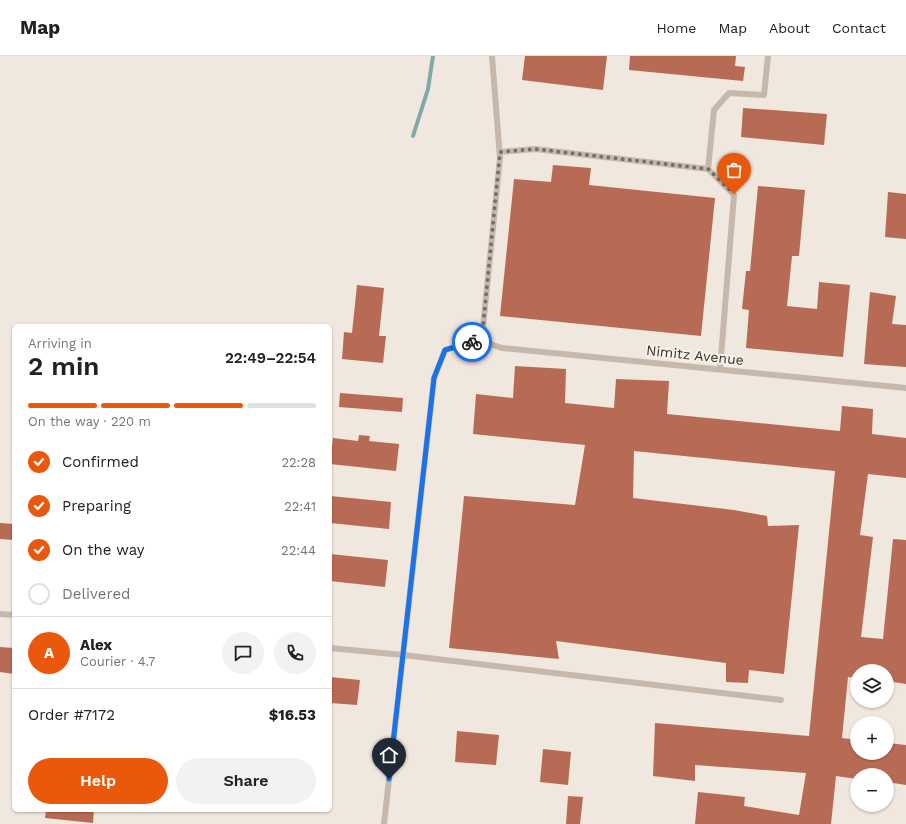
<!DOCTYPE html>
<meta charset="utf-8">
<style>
:root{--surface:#fff;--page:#f2f2f2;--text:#202124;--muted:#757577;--line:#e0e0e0;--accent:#ea580c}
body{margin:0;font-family:"Work Sans",sans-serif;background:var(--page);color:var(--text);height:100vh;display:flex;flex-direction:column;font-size:15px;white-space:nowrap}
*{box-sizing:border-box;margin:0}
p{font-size:13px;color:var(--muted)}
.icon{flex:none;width:22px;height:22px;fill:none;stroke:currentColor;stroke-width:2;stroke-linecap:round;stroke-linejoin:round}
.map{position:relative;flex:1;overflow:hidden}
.side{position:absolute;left:12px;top:268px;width:320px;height:488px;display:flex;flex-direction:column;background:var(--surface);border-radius:6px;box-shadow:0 1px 3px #0004}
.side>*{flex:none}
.tools{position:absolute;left:850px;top:608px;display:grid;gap:8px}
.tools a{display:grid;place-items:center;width:44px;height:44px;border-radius:50%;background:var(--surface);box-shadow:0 1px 3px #0004;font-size:20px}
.pin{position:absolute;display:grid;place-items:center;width:34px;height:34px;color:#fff;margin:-41px -17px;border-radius:50% 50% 50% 0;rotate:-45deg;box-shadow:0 0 4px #0007}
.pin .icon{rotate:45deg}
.courier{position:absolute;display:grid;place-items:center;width:40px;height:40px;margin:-20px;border:3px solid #1a73e8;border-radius:50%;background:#fff;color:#222;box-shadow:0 1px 5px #0007}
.overview em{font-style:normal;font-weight:600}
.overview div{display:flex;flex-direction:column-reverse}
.overview{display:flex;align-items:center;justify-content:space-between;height:68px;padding:0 16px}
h1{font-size:26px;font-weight:600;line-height:30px}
.bar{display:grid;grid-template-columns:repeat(4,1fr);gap:6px 4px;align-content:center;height:48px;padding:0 16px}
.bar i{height:5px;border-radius:3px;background:var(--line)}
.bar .current{background:var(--accent)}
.bar p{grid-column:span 4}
.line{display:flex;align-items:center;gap:10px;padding:0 16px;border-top:1px solid var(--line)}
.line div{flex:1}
.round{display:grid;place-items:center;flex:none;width:42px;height:42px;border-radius:21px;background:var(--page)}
ol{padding:0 16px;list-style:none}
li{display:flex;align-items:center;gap:12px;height:44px}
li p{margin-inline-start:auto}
li .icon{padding:4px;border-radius:50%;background:var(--accent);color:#fff;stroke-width:4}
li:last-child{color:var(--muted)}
li i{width:22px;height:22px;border:2px solid var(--line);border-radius:50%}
.button{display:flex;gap:8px;margin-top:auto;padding:8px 16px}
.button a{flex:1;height:46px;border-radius:24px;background:var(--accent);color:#fff;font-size:16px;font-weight:600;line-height:46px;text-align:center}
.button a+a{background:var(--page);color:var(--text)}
header{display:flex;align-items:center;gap:24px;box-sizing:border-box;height:56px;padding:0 20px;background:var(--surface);border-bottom:1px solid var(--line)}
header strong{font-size:19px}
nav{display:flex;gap:22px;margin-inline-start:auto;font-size:14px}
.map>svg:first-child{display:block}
</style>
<header>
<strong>Map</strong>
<nav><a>Home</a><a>Map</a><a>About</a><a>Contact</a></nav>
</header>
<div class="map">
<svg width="906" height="768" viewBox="0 0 906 768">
<rect width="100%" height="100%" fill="#f0e7df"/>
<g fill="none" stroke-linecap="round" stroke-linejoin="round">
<path stroke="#81a9aa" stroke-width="4" d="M 413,80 L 428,33 L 433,0"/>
</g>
<path fill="#b86b54" d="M 525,0 L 607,0 L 603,34 L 522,24 Z
M 630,0 L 736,0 L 735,10 L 745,11 L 743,25 L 629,14 Z
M 743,52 L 827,58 L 824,89 L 741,81 Z
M 553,109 L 591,112 L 589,129 L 715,142 L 701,280 L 500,260 L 514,123 L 551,126 Z
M 758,130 L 805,134 L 799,200 L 792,200 L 787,250 L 817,253 L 819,226 L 850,229 L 843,301 L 746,292 L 749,254 L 742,253 L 746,215 L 750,215 Z
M 888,136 L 906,138 L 906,183 L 885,181 Z
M 357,229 L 384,232 L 379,280 L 386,280 L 383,307 L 342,303 L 344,276 L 352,277 Z
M 870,236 L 896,240 L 892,268 L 906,269 L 906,311 L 864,308 Z
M 515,310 L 566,313 L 565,347 L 614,352 L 616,323 L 669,325 L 667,358 L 840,375 L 842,350 L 873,353 L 872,378 L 906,382 L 906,422 L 868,418 L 860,479 L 873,481 L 861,581 L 883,583 L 893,483 L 906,484 L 906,628 L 887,625 L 887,615 L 857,615 L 857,622 L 848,621 L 842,682 L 857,684 L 857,697 L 887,697 L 887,687 L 906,689 L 906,729 L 887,726 L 887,719 L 857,719 L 857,723 L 836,720 L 831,768 L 695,768 L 698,736 L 745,741 L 744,750 L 799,759 L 806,717 L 695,709 L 695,725 L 653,720 L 655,667 L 809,680 L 835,415 L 634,395 L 633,442 L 734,454 L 767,460 L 768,470 L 799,469 L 784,618 L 749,614 L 748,627 L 726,626 L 726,607 L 556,585 L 559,603 L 449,592 L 464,440 L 575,449 L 585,389 L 473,378 L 476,338 L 513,342 Z
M 340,337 L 403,342 L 402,356 L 339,351 Z
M 359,379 L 370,380 L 369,385 L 399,388 L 396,415 L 330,408 L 333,382 L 358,385 Z
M 330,440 L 391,446 L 389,473 L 330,467 Z
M 0,467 L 14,468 L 14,484 L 0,483 Z
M 330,498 L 388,504 L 385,531 L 330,525 Z
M 0,591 L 14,592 L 14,618 L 0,616 Z
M 330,621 L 360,624 L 357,649 L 330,647 Z
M 457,675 L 499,679 L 496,709 L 455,706 Z
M 543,693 L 571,696 L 568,729 L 540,726 Z
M 568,740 L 583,741 L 580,768 L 566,768 Z
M 46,754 L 94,754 L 93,767 L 45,762 Z"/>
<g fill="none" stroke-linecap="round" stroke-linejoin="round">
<path stroke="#c7b8ac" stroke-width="6" d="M 500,96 L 535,93 L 708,113 L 734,139 L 720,313
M 708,113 L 714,54 L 729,37 L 764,39 L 768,0
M 485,282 L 463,288 L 445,294 L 434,322 L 403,599 L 781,644
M 485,282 L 490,288 L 502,292 L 906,332
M 485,282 L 483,271 L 500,102 L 492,0
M 0,558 L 14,559
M 330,592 L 403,599 L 384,768"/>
</g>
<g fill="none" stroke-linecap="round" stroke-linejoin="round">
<path stroke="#776e69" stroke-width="4" stroke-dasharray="0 7.2" d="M 472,286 L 485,282 L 483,271 L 500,96 L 535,93 L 708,113 L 734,138"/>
<path stroke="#1a73e8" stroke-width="5" d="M 389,723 L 434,322 L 445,294 L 472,286"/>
</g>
<g text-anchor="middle" stroke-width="4" stroke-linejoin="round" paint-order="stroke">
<g font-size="14" fill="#362d2a" stroke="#f8f2eb">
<text transform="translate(695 299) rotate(6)" y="5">Nimitz Avenue</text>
</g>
</g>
</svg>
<div class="tools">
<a><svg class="icon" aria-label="layers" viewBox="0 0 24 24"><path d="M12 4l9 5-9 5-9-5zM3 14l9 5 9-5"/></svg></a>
<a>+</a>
<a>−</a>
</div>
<div class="pin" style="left:734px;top:138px;background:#ea580c"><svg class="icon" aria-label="bag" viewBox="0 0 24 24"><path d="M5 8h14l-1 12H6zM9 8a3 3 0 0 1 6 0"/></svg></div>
<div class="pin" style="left:389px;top:723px;background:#1f2937"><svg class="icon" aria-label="home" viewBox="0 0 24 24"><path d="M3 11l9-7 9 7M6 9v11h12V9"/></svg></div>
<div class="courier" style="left:472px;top:286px"><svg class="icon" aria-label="bike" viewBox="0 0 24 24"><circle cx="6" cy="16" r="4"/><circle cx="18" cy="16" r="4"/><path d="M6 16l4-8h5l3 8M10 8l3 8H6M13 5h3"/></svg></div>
<section class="side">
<div class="overview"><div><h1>2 min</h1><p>Arriving in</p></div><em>22:49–22:54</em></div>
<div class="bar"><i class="current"></i><i class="current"></i><i class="current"></i><i></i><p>On the way · 220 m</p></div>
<ol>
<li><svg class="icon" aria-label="check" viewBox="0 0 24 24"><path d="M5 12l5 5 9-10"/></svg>Confirmed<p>22:28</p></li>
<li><svg class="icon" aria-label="check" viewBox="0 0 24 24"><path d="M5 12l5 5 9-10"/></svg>Preparing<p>22:41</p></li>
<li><svg class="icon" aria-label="check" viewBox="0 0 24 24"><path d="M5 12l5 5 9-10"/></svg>On the way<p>22:44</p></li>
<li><i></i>Delivered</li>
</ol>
<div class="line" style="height:72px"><b class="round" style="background:var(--accent);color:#fff">A</b><div><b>Alex</b><p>Courier · 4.7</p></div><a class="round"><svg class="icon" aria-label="chat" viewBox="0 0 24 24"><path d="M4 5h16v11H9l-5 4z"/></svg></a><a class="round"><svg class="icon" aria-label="phone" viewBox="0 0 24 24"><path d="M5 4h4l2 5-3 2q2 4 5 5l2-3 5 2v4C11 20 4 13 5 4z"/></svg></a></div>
<div class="line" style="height:52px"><div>Order #7172</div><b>$16.53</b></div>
<div class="button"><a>Help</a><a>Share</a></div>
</section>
</div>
